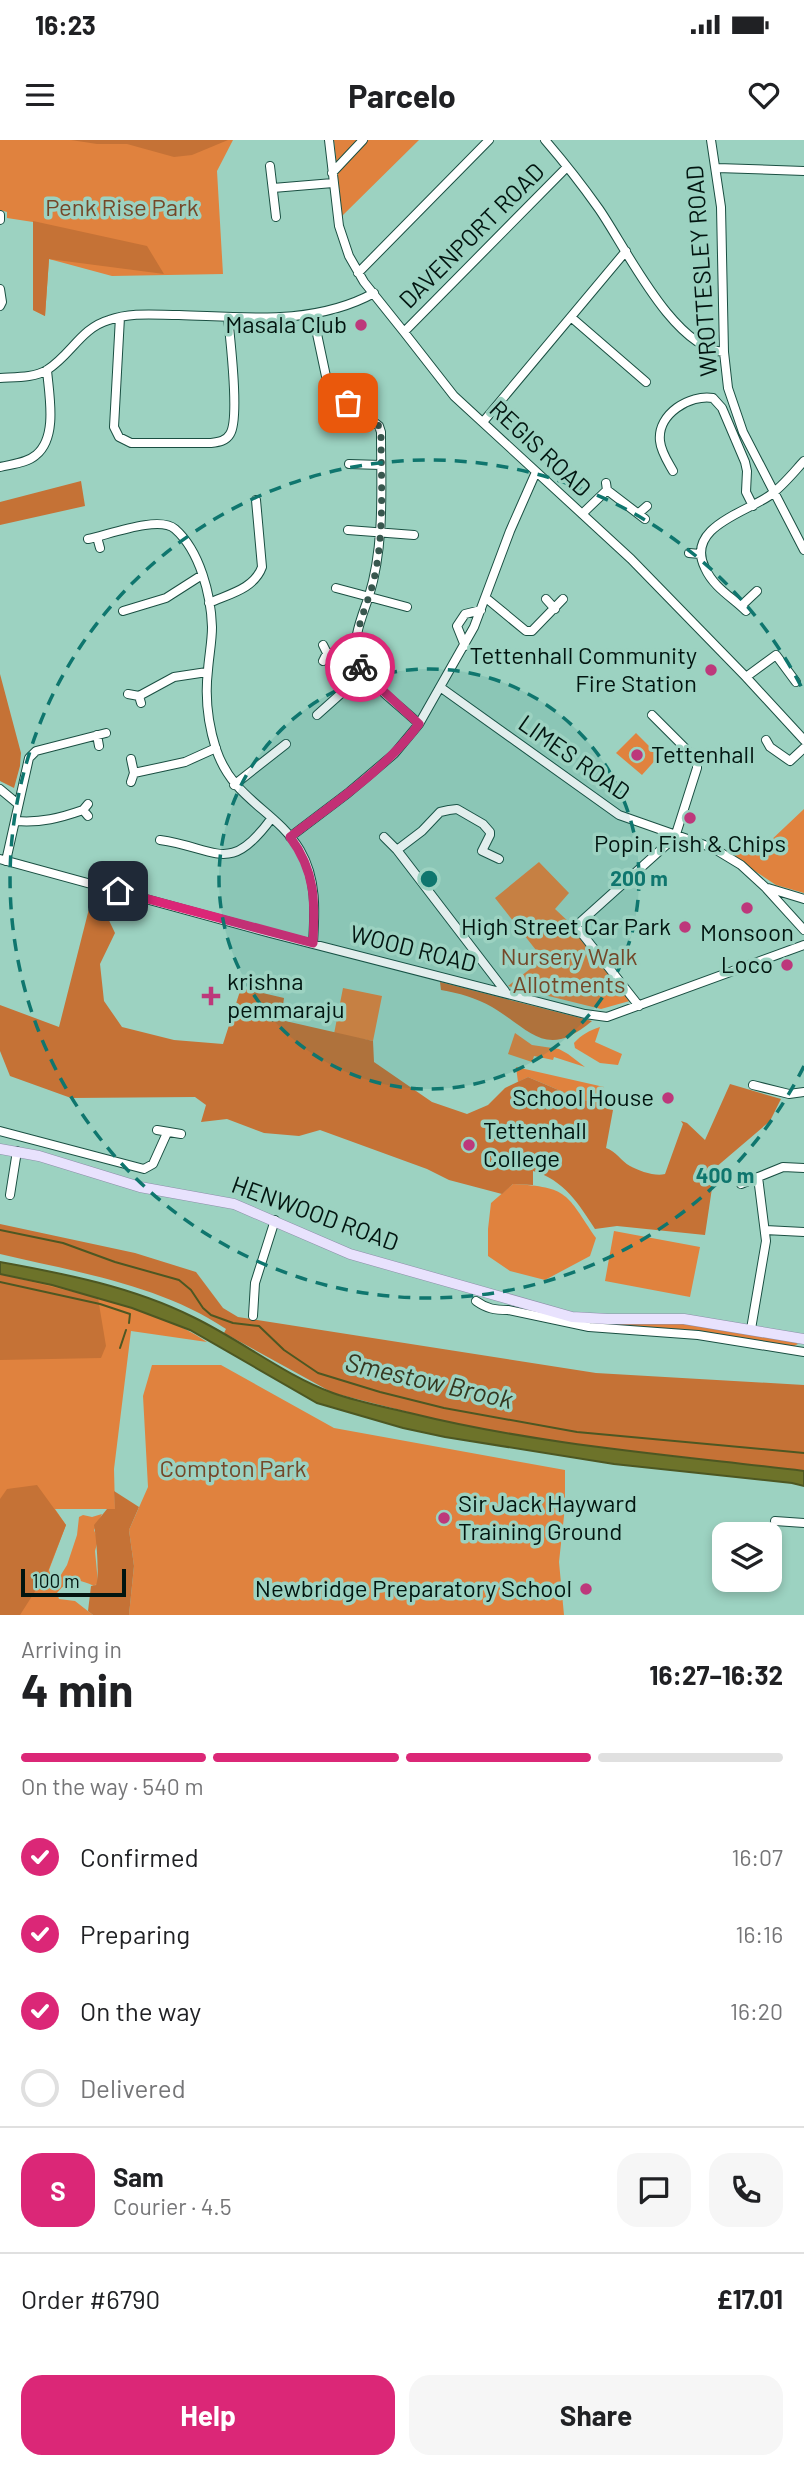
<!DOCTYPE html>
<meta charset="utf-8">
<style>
:root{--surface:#fff;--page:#f6f6f6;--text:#202124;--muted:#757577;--line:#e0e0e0;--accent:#db2777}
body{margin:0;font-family:Barlow,sans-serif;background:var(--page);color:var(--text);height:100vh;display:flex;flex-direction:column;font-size:26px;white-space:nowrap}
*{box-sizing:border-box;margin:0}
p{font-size:23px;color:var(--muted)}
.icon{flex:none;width:38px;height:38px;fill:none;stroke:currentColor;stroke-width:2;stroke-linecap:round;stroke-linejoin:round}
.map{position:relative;height:1475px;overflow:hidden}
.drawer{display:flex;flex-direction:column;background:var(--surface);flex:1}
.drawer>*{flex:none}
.fabs{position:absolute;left:712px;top:1382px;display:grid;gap:14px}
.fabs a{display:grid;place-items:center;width:70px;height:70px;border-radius:14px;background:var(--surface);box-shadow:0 4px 10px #0003;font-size:35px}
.scale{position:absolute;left:21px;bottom:18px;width:105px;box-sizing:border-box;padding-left:7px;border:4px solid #021510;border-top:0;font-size:19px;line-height:24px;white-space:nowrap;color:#021510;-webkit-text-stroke:5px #9cd2c1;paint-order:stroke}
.pin{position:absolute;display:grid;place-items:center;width:60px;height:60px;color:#fff;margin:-30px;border-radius:14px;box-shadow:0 4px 10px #0006}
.courier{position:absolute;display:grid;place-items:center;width:70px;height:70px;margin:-35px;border:5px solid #db2777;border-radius:50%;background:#fff;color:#222;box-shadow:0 2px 9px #0007}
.head em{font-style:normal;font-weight:700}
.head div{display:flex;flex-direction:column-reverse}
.head{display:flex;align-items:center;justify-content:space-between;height:119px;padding:0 21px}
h1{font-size:46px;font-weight:700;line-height:52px}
.bar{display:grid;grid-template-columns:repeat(4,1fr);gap:10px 7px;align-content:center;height:84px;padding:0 21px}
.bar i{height:9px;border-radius:5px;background:var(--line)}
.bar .current{background:var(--accent)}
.bar p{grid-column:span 4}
.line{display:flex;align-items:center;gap:18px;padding:0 21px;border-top:2px solid var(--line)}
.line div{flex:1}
.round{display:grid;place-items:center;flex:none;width:74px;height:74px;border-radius:21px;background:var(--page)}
ol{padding:0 21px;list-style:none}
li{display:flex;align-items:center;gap:21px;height:77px}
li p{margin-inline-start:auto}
li .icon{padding:7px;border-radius:50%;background:var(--accent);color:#fff;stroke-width:4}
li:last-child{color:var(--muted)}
li i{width:38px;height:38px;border:4px solid var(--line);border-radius:50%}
.primary-button{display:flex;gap:14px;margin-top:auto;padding:14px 21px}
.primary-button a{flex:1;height:80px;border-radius:21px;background:var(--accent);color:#fff;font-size:28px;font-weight:700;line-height:80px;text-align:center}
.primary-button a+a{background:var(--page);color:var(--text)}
.status{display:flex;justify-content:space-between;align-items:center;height:49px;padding:0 35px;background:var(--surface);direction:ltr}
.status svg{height:19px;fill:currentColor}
header{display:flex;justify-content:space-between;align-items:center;height:91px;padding:0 21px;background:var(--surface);font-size:32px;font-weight:700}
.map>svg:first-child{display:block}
</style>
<div class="status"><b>16:23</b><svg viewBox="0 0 49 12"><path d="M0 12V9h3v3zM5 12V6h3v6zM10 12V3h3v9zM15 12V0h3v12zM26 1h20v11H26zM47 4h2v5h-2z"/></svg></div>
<header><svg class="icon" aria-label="menu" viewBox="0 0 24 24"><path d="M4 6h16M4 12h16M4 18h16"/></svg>Parcelo<svg class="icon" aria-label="heart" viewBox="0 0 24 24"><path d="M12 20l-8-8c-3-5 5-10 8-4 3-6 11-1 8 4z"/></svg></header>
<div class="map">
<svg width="804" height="1475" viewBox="0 0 804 1475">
<rect width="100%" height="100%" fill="#9cd2c1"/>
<path fill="#e0823e" d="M 0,0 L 233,0 L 217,31 L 223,134 L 112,136 L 49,119 L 45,176 L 33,170 L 33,82 L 7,78 L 7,72 L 0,70 Z
M 334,0 L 419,0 L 342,76 Z
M 636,593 L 659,616 L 642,635 L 616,613 Z
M 804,669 L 804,753 L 776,745 L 732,716 L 748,697 L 768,703 Z
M 539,722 L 569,753 L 555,769 L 570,783 L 570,787 L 633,860 L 601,869 L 508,846 L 543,819 L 495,758 Z
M 343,848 L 382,856 L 373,901 L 334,894 Z
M 600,887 L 595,902 L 622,914 L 618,925 L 600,923 L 575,908 L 574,903 C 581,895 590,890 600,887 Z
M 515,893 L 532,905 L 559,909 L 568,914 L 585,927 L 554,917 L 553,920 L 534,916 L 532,922 L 508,914 Z
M 516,927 L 604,947 L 601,962 L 582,960 L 528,937 L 518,942 Z
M 513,1044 C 569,1047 566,1054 596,1098 L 590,1116 L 545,1140 L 510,1131 L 488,1116 L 488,1089 L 491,1063 Z
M 614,1091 L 700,1107 L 690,1157 L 605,1141 Z
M 0,1134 C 64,1148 153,1165 207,1202 L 131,1191 L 114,1329 L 115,1369 L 55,1369 L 66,1385 L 49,1430 L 56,1451 L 59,1438 L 67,1425 L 77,1395 L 79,1377 L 83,1375 L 92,1377 L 102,1374 L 94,1390 L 98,1400 L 95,1411 L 98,1443 L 94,1446 C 78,1438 69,1438 57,1453 L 59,1459 L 75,1461 L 93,1475 L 0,1475 Z
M 591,1184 L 692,1184 L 795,1202 L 798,1204 L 794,1206 L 702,1193 Z
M 152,1225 L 221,1225 L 334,1288 L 565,1330 L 565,1367 L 559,1422 L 564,1475 L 129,1475 L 134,1426 L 129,1390 L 148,1347 L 143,1256 Z"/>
<path fill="#c57236" d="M 71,0 L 228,0 L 192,15 L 174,17 L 127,4 L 97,4 Z
M 33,81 L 147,106 L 164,134 L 49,119 L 45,176 L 33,170 Z
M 81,341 L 85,366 L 0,385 L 0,362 Z
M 0,534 L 21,613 L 20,626 L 14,648 L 0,641 Z
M 94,749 L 115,793 L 100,824 L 104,861 L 122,887 L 174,900 L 223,904 L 241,848 L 284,858 L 281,880 L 373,901 L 374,922 L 432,962 L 467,974 L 488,965 L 505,948 L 528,937 L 582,960 L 601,962 L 600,966 L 613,970 L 606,1008 C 616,1011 621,1021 630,1026 C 639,1031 656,1037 665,1034 L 683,984 L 681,981 L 687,983 L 705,1000 L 730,944 L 781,959 L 770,981 L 715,1028 L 705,1095 L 617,1086 L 595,1089 C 579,1064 564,1040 533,1031 L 533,1045 L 513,1044 L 502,1054 L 449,1040 L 427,1029 L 320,990 L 299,996 L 264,993 L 227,979 L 201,982 L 206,965 L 195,957 L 71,958 L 10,936 L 0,911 L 0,865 L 59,887 Z
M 440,842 L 592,881 C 546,920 532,891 492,867 C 476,858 459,853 441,850 Z
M 0,1084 L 135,1113 L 196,1132 L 223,1168 L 238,1177 L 596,1233 L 804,1245 L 804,1331 L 546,1301 L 439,1280 L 333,1253 L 224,1193 L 226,1189 C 161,1145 76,1132 0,1114 Z
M 0,1134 L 98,1158 L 106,1206 L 101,1218 L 0,1220 Z
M 37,1345 L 66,1385 L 48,1431 L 20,1475 L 0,1475 L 0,1359 L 7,1349 Z
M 114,1351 L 139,1367 L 129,1390 L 134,1426 L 129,1475 L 93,1475 L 88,1471 L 91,1446 L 96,1445 C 100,1436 96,1396 94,1385 L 107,1369 L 115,1369 Z"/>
<path fill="#6d732a" stroke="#4d5722" stroke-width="2" d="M 0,1122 C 66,1134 133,1147 193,1177 C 241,1200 284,1235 333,1253 C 358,1262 385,1267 410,1273 C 539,1305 672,1315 804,1331 L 804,1346 L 792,1343 L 614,1324 L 445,1297 L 403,1288 L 317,1263 L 190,1190 L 132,1168 L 52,1145 L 0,1134 Z"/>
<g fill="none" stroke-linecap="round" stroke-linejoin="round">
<path stroke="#4d5722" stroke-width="2" d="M 0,1090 L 63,1103 L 115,1122 L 179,1140 L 191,1150 L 203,1168 L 211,1175 L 233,1183 L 259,1186 L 284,1210 L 318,1233 L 380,1252 L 444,1268 L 577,1292 L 804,1313
M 0,1142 L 100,1164 L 130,1174 L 129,1183
M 120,1208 L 126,1190"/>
<g stroke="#1a4f42" stroke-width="10">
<path id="minor" d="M 329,0 L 339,86 L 349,116 L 364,142 L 404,192 L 454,256 L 631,419 L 746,537 L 804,600
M 545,0 C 564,22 582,45 599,69 C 626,108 673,208 724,212
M 711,0 L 721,67 L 724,212 L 728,248 L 743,292 L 804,410
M 270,26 L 276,77
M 717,28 L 804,31
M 332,33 L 363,0
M 273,48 L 333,43
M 0,75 L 0,80
M 358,133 L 489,0
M 0,149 L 2,162 L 0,166
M 313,175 L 327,241 L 338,255 L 379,286 L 381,292 C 381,346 385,404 369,456 C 362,477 350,502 359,524 C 366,541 405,570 419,584
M 120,177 L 114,287 L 119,297 L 131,303 L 211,303 C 219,302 226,301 230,294 C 240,279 230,198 228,177
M 572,178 L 646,242
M 404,192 L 567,27
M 0,238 C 15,237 34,238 47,230 C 71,215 81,188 109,180 C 132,172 155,175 179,175 C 244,177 314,186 374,153
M 483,282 L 626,111
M 349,324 L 381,325
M 0,327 C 12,324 27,323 36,315 C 58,297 49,255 47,230
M 673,331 C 668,322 661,312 660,301 C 657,274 690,254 713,258 L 722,268 L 745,322 L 747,331 L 746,352 L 753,366
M 607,350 L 645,379
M 639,373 L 647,366
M 582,374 L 607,350 L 606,343
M 348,390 L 414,395
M 97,397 L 100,408
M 88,399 C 108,395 159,375 175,389 C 200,411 211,455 212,487 C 212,501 209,516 208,530 C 205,555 208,584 216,609 C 233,660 275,669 300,710 C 317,739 315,772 313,803
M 689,413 L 700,414
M 336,448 L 407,467
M 486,458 L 526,491 L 532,491 L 563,459
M 546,459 L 555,469
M 209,463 C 229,454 254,449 262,427 L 256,360
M 741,466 L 757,451
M 123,471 L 166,458 L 202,435
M 746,471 C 732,457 714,448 705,428 C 685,388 744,373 769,356 C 782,347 793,333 804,321
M 465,506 L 457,486 L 465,474 L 481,470
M 327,513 L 356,513
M 323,521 L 327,513 L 323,505
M 746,537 L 776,515 L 796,542
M 440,547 L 619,675 L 713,708 L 741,725 L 765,747 L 804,790
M 128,554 L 139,556 L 141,563
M 139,556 L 174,537 L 207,532
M 317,575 L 364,533
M 97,595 L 99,606
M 766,600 L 770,607 L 790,621 L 804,608
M 131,619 L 134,633 L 131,642
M 134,633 L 185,622 L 216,608
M 234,645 L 286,604
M 0,649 L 18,664
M 88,676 L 83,670 L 88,664
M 16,681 C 41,683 60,678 83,670
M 290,697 L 348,653 L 394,614 L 419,584 L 474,487 L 510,391 L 536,332
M 384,697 L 397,710 L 505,851
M 160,700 C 217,708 229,736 271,679
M 397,710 L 422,691 L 440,672 L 449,670 L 457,669 L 483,684 L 490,692 L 490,695 L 482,711 L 499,719
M 0,719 L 270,793 L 585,874 L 607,877 L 804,805
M 6,721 L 29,618 L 36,611 L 106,593
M 768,748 L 804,759
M 639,866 L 576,786 L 675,697 L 697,628 L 697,620 L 652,575
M 753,945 L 789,954 L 804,952
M 157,990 L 181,994
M 0,991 L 144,1029 L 153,1024 L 167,993
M 741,1044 L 783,1027 L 804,1028
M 10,1055 L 17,1011
M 765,1090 L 804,1092
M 476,1161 C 487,1169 495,1170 508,1170 L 589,1187 L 698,1195 L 804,1212
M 253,1176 L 255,1143 L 275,1080
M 751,1189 L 766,1101 L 758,1037
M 775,1381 L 804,1383"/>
</g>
<g stroke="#8d8ea9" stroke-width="11">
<path id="major" d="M 0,1009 L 39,1016 L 140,1047 L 234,1064 L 350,1114 L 572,1177 L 608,1179 L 684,1179 L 804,1199"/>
</g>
<use href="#minor" stroke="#fff" stroke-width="8"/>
<use href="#major" stroke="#e8e2fd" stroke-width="10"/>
</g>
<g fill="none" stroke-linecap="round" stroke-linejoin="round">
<path stroke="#38574e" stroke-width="7" stroke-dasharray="0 12.6" d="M 348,263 L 379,286 L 381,292 C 381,341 385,395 373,443 C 366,470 349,499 360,527"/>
<path stroke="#db2777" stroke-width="9" d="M 118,751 L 313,803 C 315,762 316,732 290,697 C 335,662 385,630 419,584 L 364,533 L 360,527"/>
</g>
<circle cx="429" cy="739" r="210" fill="#0f766e" fill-opacity=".12"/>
<g fill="none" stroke="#0f766e" stroke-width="3.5" stroke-dasharray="12 9">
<circle cx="429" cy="739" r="210"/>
<path d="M804 926A419 419 0 1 1 804 552"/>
</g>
<g fill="#bd387b" stroke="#9cd2c1" stroke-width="2.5">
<circle cx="361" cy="185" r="7"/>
<circle cx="711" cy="530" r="7"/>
<circle cx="637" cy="615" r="7"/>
<circle cx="690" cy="678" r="7"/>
<circle cx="747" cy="768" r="7"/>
<circle cx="685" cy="787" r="7"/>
<circle cx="787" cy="825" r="7"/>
<path d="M207.5 845.5h7v7h7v7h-7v7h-7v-7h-7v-7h7z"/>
<circle cx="668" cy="958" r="7"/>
<circle cx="469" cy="1005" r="7"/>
<circle cx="444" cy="1378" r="7"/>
<circle cx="586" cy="1449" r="7"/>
</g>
<g text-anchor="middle" stroke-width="7" stroke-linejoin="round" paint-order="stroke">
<g font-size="24" fill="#744728" stroke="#9cd2c1">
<text x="122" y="76">Penk Rise Park</text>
<text x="569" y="825">Nursery Walk<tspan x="569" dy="28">Allotments</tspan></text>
<text x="233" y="1337">Compton Park</text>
</g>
<g font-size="24" fill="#021510" stroke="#9cd2c1">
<text transform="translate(472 96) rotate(-45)" y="8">DAVENPORT ROAD</text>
<text transform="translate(702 131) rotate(-94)" y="8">WROTTESLEY ROAD</text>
<text transform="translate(540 309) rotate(43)" y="8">REGIS ROAD</text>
<text transform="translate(574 618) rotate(35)" y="8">LIMES ROAD</text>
<text transform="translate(413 809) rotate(14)" y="8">WOOD ROAD</text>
<text transform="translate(315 1074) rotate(20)" y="8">HENWOOD ROAD</text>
</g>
<g font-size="24" fill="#021510" stroke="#9cd2c1" text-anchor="end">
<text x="347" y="193">Masala Club</text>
<text x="697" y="524">Tettenhall Community<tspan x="697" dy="28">Fire Station</tspan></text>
<text x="651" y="623" text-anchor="start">Tettenhall</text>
<text x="690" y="712" text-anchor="middle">Popin Fish &amp; Chips</text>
<text x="671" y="795">High Street Car Park</text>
<text x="747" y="801" text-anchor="middle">Monsoon</text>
<text x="773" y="833">Loco</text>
<text x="227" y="850" text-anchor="start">krishna<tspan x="227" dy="28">pemmaraju</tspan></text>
<text x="654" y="966">School House</text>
<text x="483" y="999" text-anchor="start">Tettenhall<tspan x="483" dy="28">College</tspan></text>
<text x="458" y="1372" text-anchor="start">Sir Jack Hayward<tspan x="458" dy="28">Training Ground</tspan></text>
<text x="572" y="1457">Newbridge Preparatory School</text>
</g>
<g font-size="26" font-style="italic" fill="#343720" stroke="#9cd2c1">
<text transform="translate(429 1241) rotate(13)" y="9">Smestow Brook</text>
</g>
</g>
<circle cx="429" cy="739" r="10" fill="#0f766e" stroke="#9cd2c1" stroke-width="3.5"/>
<g font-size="21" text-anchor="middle" font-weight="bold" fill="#0f766e" stroke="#9cd2c1" stroke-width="7" stroke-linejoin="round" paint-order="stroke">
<text x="639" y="746">200 m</text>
<text x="725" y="1043">400 m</text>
</g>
</svg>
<div class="fabs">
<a><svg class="icon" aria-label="layers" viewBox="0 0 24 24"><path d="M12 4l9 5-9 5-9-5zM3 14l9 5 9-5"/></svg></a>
</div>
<div class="scale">100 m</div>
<div class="pin" style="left:348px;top:263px;background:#ea580c"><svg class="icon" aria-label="bag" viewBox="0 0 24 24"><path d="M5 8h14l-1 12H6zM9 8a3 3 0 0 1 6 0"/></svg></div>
<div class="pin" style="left:118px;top:751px;background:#1f2937"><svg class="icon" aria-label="home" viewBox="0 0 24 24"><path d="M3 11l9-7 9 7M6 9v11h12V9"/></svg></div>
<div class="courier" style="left:360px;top:527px"><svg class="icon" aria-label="bike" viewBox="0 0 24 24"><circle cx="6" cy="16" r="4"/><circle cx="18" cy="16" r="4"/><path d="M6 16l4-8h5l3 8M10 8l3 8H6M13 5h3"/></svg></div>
</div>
<section class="drawer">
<div class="head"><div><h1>4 min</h1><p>Arriving in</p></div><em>16:27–16:32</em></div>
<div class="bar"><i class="current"></i><i class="current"></i><i class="current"></i><i></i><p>On the way · 540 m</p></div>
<ol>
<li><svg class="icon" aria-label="check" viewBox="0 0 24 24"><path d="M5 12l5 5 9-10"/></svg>Confirmed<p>16:07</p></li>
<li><svg class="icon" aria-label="check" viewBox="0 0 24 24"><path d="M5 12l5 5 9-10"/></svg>Preparing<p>16:16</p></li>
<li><svg class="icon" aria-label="check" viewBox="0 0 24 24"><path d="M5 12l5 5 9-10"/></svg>On the way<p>16:20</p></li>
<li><i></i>Delivered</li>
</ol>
<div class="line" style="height:126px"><b class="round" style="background:var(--accent);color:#fff">S</b><div><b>Sam</b><p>Courier · 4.5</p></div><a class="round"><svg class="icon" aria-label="chat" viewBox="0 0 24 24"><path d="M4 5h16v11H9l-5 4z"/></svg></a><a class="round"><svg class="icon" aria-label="phone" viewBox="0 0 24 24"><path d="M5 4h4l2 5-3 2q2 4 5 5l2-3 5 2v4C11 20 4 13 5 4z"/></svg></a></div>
<div class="line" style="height:91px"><div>Order #6790</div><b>£17.01</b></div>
<div class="primary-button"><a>Help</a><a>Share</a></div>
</section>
